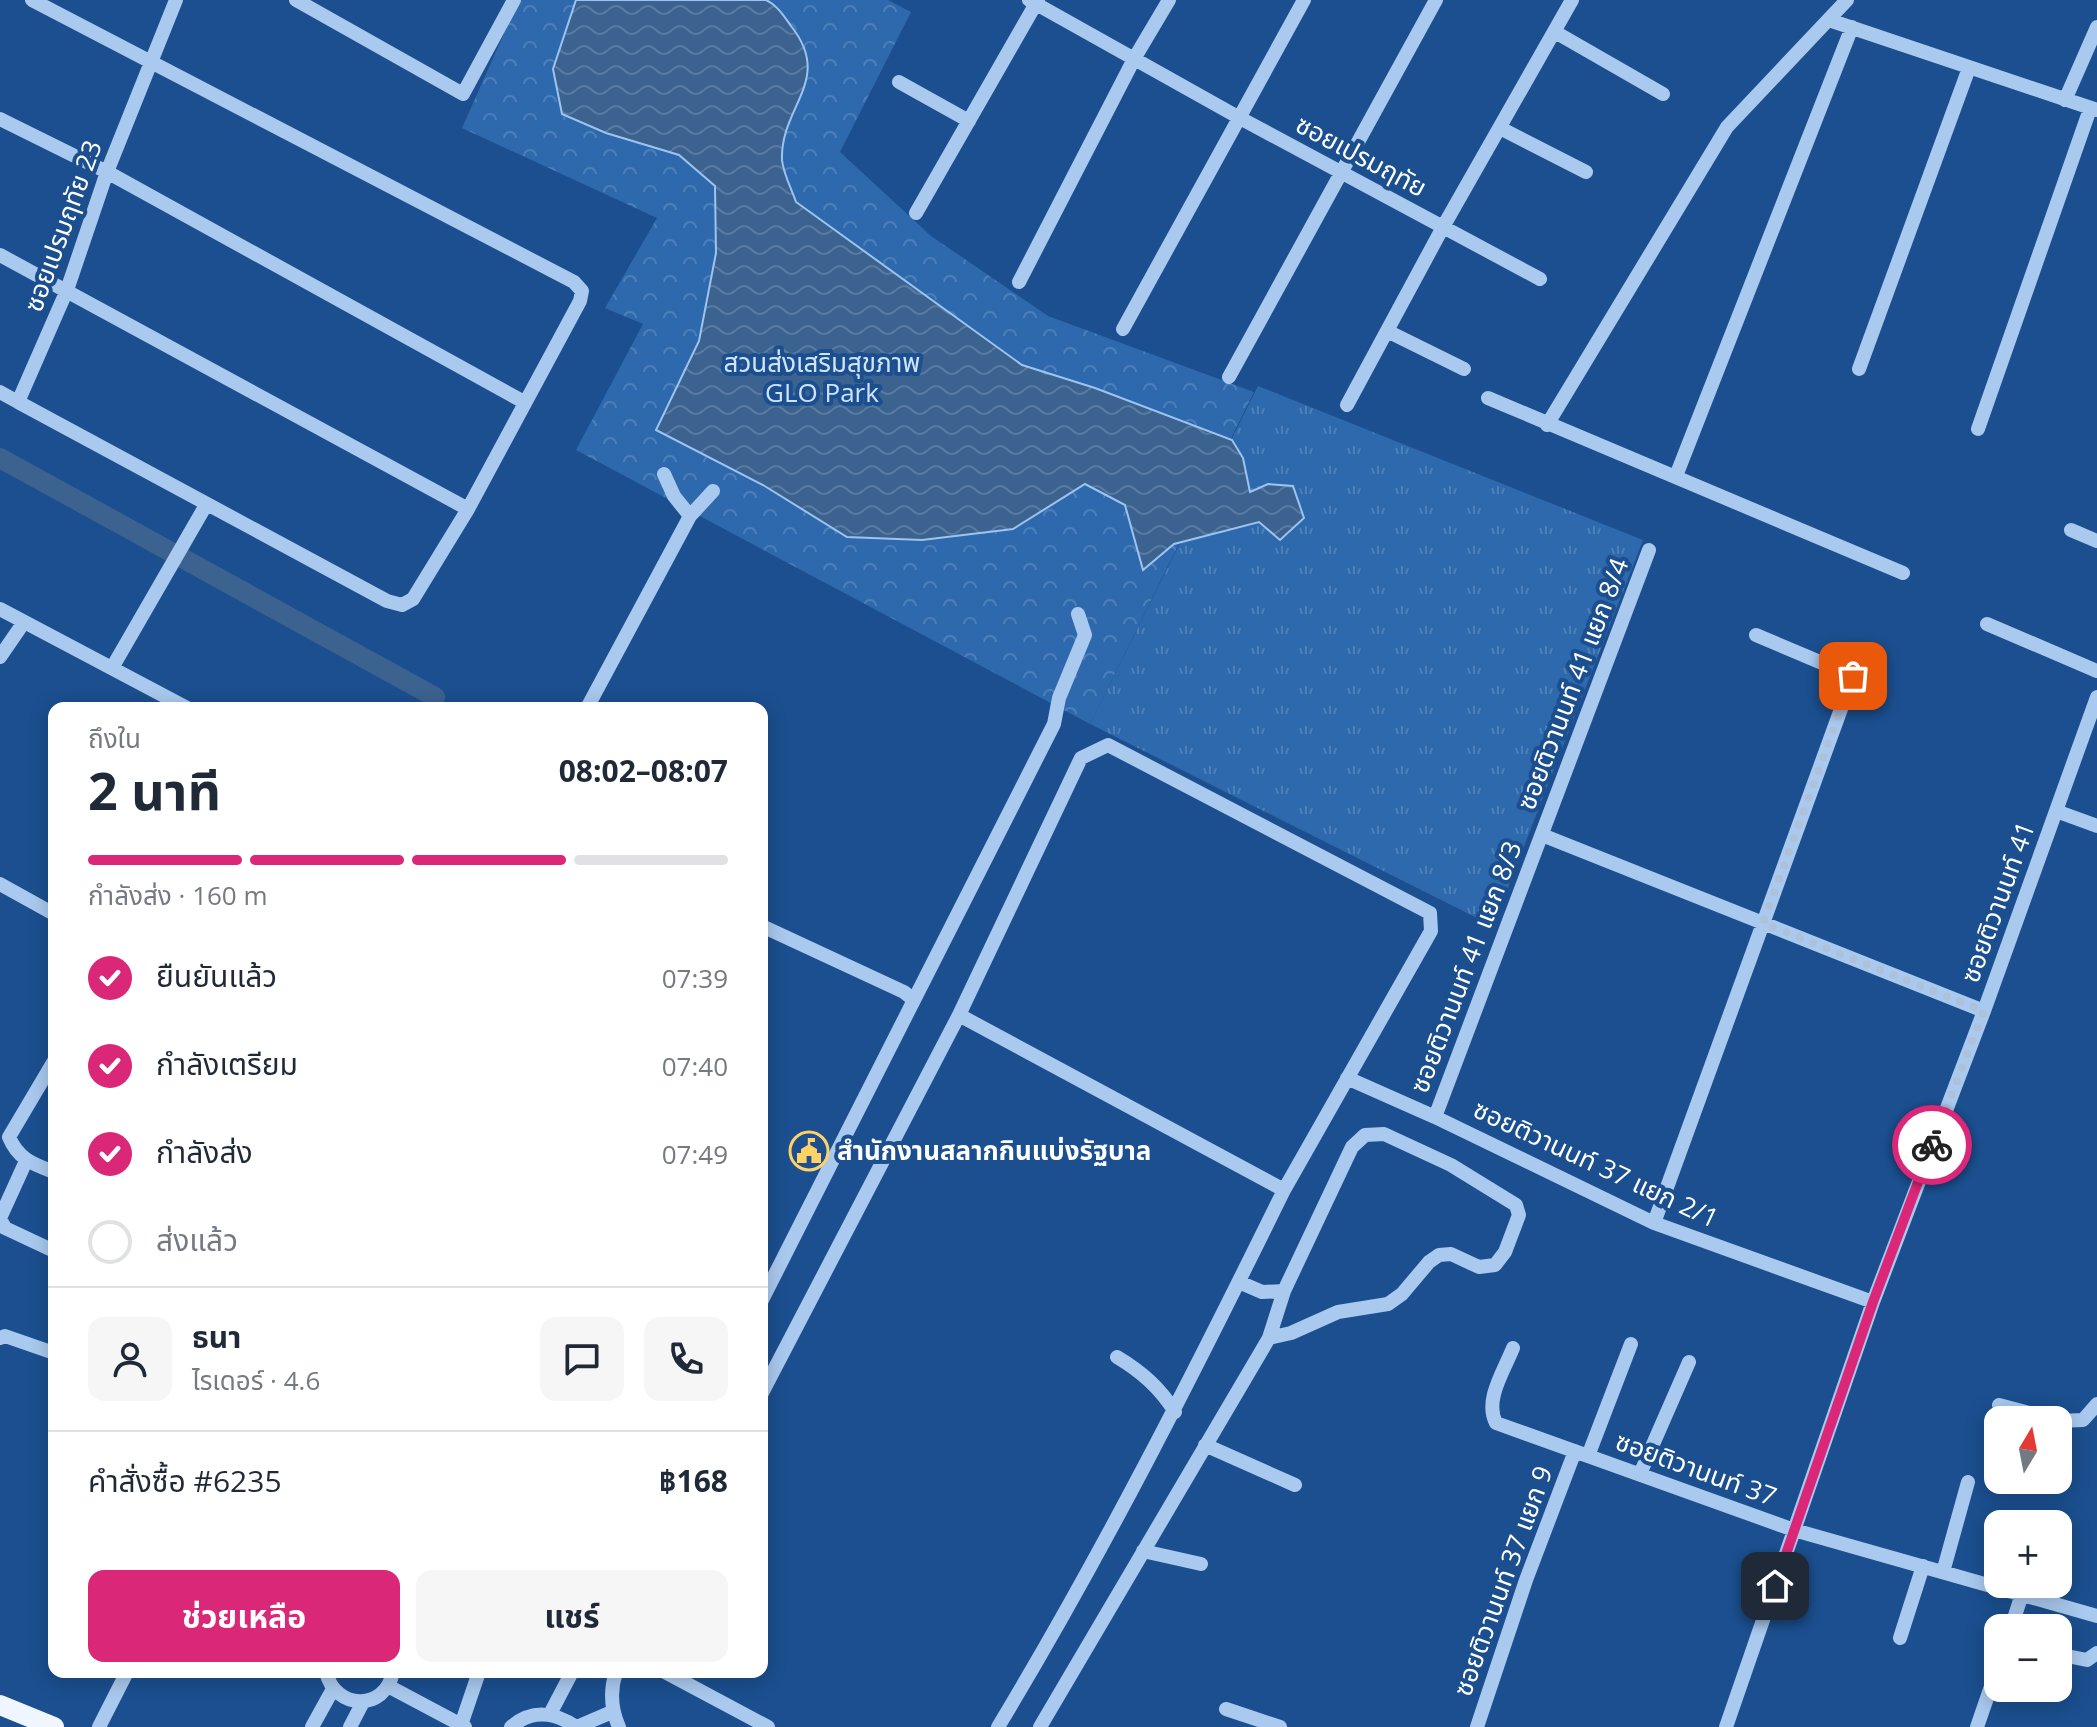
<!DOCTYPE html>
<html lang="th">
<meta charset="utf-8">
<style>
:root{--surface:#fff;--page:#f6f6f7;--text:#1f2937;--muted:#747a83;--line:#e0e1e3;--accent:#db2777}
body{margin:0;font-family:"Open Sans","Noto Sans Thai",sans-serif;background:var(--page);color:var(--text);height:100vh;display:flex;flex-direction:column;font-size:30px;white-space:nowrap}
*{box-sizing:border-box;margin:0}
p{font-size:26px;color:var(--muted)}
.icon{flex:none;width:44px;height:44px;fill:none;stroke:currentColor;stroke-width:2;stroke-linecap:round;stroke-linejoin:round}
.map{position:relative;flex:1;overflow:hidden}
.sheet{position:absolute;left:48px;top:702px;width:720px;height:976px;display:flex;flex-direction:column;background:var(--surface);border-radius:16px;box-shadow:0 4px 20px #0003}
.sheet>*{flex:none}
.needle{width:52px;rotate:10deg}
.buttons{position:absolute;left:1984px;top:1406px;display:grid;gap:16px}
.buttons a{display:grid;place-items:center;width:88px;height:88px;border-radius:16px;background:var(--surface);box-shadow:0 4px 20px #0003;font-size:40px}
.pin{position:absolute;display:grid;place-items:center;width:68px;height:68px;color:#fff;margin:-34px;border-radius:16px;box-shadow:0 4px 12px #0006}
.courier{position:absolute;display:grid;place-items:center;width:80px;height:80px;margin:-40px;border:6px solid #db2777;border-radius:50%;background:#fff;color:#222;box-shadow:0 2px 10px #0007}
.head em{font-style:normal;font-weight:700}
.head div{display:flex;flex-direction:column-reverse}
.head{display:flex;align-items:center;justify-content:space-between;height:136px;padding:0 40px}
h1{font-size:52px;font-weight:700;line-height:60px}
.bar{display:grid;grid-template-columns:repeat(4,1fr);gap:12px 8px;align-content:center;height:96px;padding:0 40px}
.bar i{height:10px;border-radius:6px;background:var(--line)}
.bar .current{background:var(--accent)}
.bar p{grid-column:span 4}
.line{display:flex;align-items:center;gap:20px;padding:0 40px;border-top:2px solid var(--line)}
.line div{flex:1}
.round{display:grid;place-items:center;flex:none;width:84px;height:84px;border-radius:16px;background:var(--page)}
ol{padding:0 40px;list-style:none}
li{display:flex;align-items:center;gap:24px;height:88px}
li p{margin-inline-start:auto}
li .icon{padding:8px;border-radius:50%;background:var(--accent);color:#fff;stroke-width:4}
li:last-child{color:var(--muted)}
li i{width:44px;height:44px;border:4px solid var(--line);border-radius:50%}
.button{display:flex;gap:16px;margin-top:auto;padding:16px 40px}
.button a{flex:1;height:92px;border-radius:16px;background:var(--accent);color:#fff;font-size:32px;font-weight:700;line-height:92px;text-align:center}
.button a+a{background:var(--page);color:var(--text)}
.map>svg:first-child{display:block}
</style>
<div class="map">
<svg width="2097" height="1727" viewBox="0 0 2097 1727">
<defs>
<pattern id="grass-tufts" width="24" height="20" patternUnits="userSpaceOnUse" patternTransform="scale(2)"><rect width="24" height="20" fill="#2e69ad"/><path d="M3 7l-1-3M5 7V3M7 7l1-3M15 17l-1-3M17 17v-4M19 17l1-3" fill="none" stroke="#4d80b9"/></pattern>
<pattern id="park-crowns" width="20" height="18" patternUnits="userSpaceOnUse" patternTransform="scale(2)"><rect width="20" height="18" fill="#2e69ad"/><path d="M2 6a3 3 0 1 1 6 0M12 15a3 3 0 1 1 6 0" fill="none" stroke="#4d80b9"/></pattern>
<pattern id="water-waves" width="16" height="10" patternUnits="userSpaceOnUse" patternTransform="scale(2)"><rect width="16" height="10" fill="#3c6290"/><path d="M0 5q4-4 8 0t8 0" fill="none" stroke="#597aa1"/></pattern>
</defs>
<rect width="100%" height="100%" fill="#1b4f8f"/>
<path fill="url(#grass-tufts)" d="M 1258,386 L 1643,540 L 1493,926 L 1090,724 Z"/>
<path fill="url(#park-crowns)" d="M 519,0 L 888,0 L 911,12 L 840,152 L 931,236 L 1048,316 L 1254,392 L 1090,724 L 576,450 L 643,324 L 605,308 L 657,218 L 462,128 Z"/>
<path fill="url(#water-waves)" stroke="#9cc4f0" stroke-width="2" d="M 576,0 L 766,0 C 777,5 784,16 791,26 C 834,80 780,106 782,160 C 783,173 792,190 796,202 L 1022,365 L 1095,388 L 1232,440 L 1243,458 L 1250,492 L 1268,484 L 1293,486 L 1304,518 L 1280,540 L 1259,522 L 1174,544 L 1143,570 L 1125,505 L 1085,484 L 1013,529 L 922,540 L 847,537 L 763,485 L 656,430 L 699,341 L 716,253 L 715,186 L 679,155 L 606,133 L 562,114 L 553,69 Z"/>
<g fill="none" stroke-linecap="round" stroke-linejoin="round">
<path stroke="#3c6290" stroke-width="20" d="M 0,458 L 435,697"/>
<path stroke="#a9c9ee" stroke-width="14" d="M 32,0 L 574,282 L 582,291 L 580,301 L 468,509 L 413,599 L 402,605 L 387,601 L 18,402 L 67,290 L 107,172 L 176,0
M 296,0 L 463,94 L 514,0
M 1029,0 L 1238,117 L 1540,279
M 1829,20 L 2097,110
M 1555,32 L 1663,94
M 899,82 L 969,121
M 2065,100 L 2097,27
M 0,119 L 107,172 L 524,402
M 1500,128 L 1586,172
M 916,213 L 1038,0
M 0,255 L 468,509
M 1019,282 L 1134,59 L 1169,0
M 1123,329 L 1304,0
M 1387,331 L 1464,369
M 1859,369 L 1969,68
M 1229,377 L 1436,0
M 0,392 L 18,402
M 1488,398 L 1903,573
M 1347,405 L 1443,227 L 1572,0
M 1547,425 L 1727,127 L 1847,0
M 1978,429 L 2090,109
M 664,474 L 674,496 L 690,516
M 1676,476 L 1852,27
M 2071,530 L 2097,541
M 0,609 L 187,708
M 1987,624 L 2097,671
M 0,657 L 24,622
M 112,668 L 206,505
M 587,708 L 690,516 L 713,491
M 2056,811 L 2097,826
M 1542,835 L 1984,1011
M 0,884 L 54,914
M 762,926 L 904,992 L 914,1000 L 762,1300
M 914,1000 L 1054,724 L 1059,698 L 1085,635 L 1078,614
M 959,1015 L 1081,758 L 1108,745 L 1430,913 L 1431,931 L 1284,1190
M 54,1061 L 9,1137 C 18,1159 33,1164 54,1172
M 1347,1078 L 1435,1117 L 1654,1223 L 1873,1302
M 1435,1117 L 1649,550
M 0,1218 L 26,1161
M 0,1219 L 5,1228 L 54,1251
M 1654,1223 L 1853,676 L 1756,635
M 1239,1282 L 1262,1292 L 1284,1291 L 1352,1147 L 1365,1135 L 1384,1134 L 1451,1165 L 1516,1205 L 1519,1215 L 1505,1252 L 1495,1265 L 1479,1267 L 1451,1254 L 1439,1255 L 1429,1262 L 1402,1294 L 1388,1304 L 1338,1312 L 1291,1333 L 1269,1338
M 0,1338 L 5,1336 L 54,1353
M 1513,1348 C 1504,1371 1484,1400 1496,1423 L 1794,1530 L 2097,1616
M 1117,1357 C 1142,1372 1160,1388 1175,1412
M 762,1393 L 959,1015 L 1284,1190 C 1194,1373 1103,1553 998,1727
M 1999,1405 L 2056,1420
M 2058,1421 L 2083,1420 L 2097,1404
M 1205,1445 L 1295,1485
M 1588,1456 L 1631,1344
M 1640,1474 L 1689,1362
M 1143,1551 L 1201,1564
M 1943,1572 L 1968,1482
M 2011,1628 L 2022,1594
M 1900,1638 L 1923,1566
M 2072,1657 L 2087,1660 L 2097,1653
M 326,1672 C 335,1710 385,1712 393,1672
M 616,1672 C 610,1690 611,1709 619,1727
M 665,1672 L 768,1727
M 388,1686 L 465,1727
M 1226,1709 L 1280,1727
M 550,1714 L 572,1672
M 461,1725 L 479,1672
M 99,1727 L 127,1672
M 312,1727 L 333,1689
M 350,1727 L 363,1702
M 511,1727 C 532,1709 555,1712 576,1727
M 577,1727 L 612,1712
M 1040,1727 L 1269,1338 L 1284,1291
M 1477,1727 L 1526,1580 L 1575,1451
M 1726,1727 L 1873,1302 L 1984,1011 L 2097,697
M 1977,1727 L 1998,1666"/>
<path stroke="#f0f6ff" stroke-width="20" d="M 0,1705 L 54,1727"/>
</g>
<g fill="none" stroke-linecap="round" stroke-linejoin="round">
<path stroke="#afc1d8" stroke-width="8" stroke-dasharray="0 14.4" d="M 1853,676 L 1763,923 L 1984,1011 L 1932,1145"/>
<path stroke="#db2777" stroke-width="10" d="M 1775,1586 L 1873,1302 L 1932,1145"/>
</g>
<defs>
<g id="civic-ring" transform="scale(2)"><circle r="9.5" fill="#1b4f8f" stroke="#ffd166" stroke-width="1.5"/><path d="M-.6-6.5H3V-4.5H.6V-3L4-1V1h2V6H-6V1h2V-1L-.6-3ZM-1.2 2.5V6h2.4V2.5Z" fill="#ffd166"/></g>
</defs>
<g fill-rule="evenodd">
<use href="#civic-ring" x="809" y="1151"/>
</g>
<g text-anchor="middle" stroke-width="8" stroke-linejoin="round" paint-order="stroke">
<g font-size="26" fill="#fff" stroke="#1b4f8f">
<text transform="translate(1361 156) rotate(28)" y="9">ซอยเปรมฤทัย</text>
<text transform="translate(63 226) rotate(-70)" y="9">ซอยเปรมฤทัย 23</text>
<text transform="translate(1573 684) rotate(-69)" y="9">ซอยติวานนท์ 41 แยก 8/4</text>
<text transform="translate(1998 902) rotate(-70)" y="9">ซอยติวานนท์ 41</text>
<text transform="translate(1466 967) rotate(-69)" y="9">ซอยติวานนท์ 41 แยก 8/3</text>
<text transform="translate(1596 1164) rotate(25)" y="9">ซอยติวานนท์ 37 แยก 2/1</text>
<text transform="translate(1696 1469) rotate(20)" y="9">ซอยติวานนท์ 37</text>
<text transform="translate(1503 1581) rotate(-70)" y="9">ซอยติวานนท์ 37 แยก 9</text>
</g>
<g font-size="26" fill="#cfe3fa" stroke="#1b4f8f">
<text x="822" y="372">สวนส่งเสริมสุขภาพ<tspan x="822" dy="30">GLO Park</tspan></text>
</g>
<g font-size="26" font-weight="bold" fill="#fff" stroke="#1b4f8f" text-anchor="start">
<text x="837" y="1160">สำนักงานสลากกินแบ่งรัฐบาล</text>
</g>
</g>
</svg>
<div class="buttons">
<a><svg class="needle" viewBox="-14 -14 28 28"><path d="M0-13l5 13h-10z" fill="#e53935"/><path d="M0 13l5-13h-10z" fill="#747a83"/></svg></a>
<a>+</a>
<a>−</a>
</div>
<div class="pin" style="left:1853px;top:676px;background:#ea580c"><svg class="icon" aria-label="bag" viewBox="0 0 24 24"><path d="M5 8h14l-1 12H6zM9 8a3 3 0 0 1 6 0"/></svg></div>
<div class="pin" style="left:1775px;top:1586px;background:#1f2937"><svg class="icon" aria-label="home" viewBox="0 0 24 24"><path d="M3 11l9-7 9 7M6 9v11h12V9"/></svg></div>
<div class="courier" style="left:1932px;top:1145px"><svg class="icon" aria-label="bike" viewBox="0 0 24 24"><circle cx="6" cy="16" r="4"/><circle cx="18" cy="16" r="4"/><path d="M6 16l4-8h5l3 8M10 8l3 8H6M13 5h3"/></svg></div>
<section class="sheet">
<div class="head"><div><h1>2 นาที</h1><p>ถึงใน</p></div><em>08:02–08:07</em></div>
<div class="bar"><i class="current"></i><i class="current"></i><i class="current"></i><i></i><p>กำลังส่ง · 160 m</p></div>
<ol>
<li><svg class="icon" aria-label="check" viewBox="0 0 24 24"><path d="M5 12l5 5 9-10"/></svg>ยืนยันแล้ว<p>07:39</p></li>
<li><svg class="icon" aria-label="check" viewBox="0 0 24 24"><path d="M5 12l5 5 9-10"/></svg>กำลังเตรียม<p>07:40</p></li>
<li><svg class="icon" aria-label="check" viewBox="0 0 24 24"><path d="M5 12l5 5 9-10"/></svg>กำลังส่ง<p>07:49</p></li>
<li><i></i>ส่งแล้ว</li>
</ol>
<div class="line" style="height:144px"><a class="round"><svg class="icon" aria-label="person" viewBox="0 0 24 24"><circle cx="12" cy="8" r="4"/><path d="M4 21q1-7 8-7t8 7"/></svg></a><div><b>ธนา</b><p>ไรเดอร์ · 4.6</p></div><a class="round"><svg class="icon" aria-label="chat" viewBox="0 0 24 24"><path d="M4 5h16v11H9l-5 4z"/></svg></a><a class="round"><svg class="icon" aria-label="phone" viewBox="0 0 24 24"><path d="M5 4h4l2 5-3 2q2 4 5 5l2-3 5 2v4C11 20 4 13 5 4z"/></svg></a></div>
<div class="line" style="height:104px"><div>คำสั่งซื้อ #6235</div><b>฿168</b></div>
<div class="button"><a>ช่วยเหลือ</a><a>แชร์</a></div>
</section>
</div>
